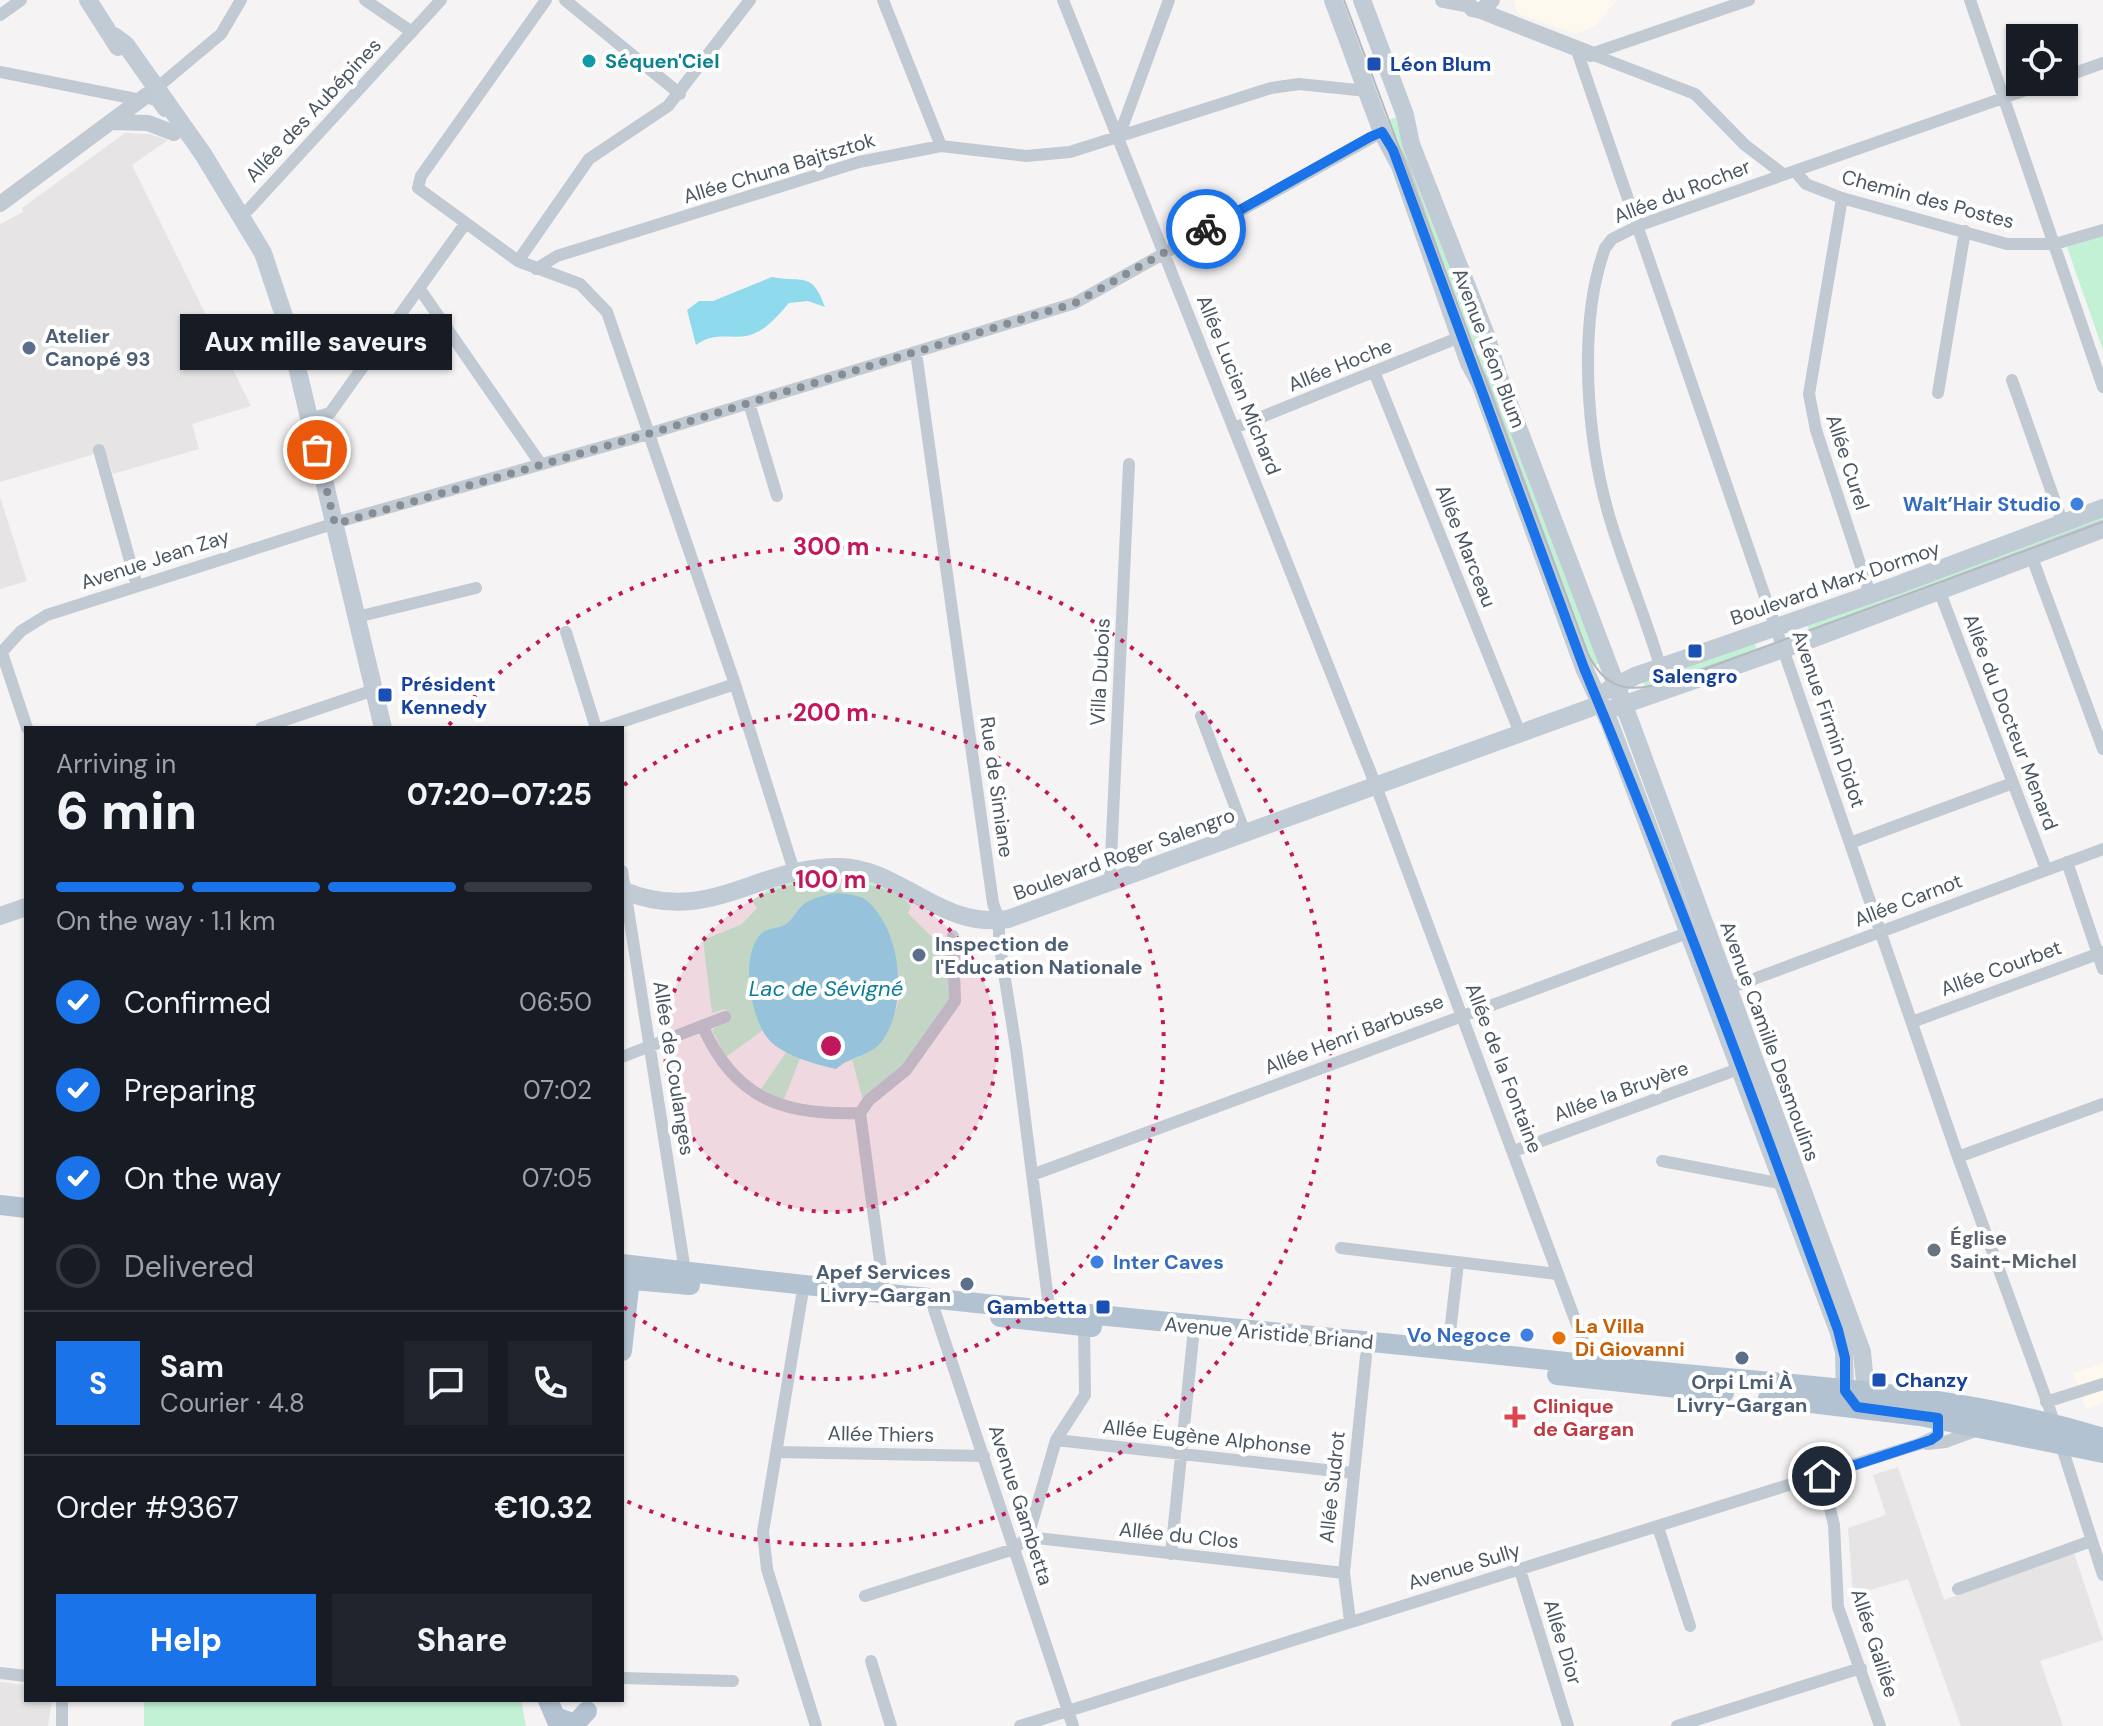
<!DOCTYPE html>
<meta charset="utf-8">
<style>
:root{--surface:#171b24;--page:#20242c;--text:#f1f3f6;--muted:#9ea1a6;--line:#363941;--accent:#1a73e8}
body{margin:0;font-family:"DM Sans",sans-serif;background:var(--page);color:var(--text);height:100vh;display:flex;flex-direction:column;font-size:30px;white-space:nowrap}
*{box-sizing:border-box;margin:0}
p{font-size:26px;color:var(--muted)}
.icon{flex:none;width:44px;height:44px;fill:none;stroke:currentColor;stroke-width:2;stroke-linecap:round;stroke-linejoin:round}
.map{position:relative;flex:1;overflow:hidden}
.sheet{position:absolute;left:24px;top:726px;width:600px;height:976px;display:flex;flex-direction:column;background:var(--surface);border-radius:0px;box-shadow:0 2px 6px #0004}
.sheet>*{flex:none}
.buttons{position:absolute;left:2006px;top:24px;display:grid;gap:16px}
.buttons a{display:grid;place-items:center;width:72px;height:72px;border-radius:0px;background:var(--surface);box-shadow:0 2px 6px #0004;font-size:40px}
.pin{position:absolute;display:grid;place-items:center;width:68px;height:68px;color:#fff;margin:-34px;border:4px solid #fff;border-radius:50%;box-shadow:0 2px 8px #0007}
.courier{position:absolute;display:grid;place-items:center;width:80px;height:80px;margin:-40px;border:6px solid #1a73e8;border-radius:50%;background:#fff;color:#222;box-shadow:0 2px 10px #0007}
.bubble{position:absolute;height:56px;border-radius:0px;background:var(--surface);box-shadow:0 2px 6px #0004;font-size:26px;font-weight:800;line-height:56px;text-align:center}
.head em{font-style:normal;font-weight:800}
.head div{display:flex;flex-direction:column-reverse}
.head{display:flex;align-items:center;justify-content:space-between;height:136px;padding:0 32px}
h1{font-size:52px;font-weight:800;line-height:60px}
.bar{display:grid;grid-template-columns:repeat(4,1fr);gap:12px 8px;align-content:center;height:96px;padding:0 32px}
.bar i{height:10px;border-radius:6px;background:var(--line)}
.bar .current{background:var(--accent)}
.bar p{grid-column:span 4}
.line{display:flex;align-items:center;gap:20px;padding:0 32px;border-top:2px solid var(--line)}
.line div{flex:1}
.round{display:grid;place-items:center;flex:none;width:84px;height:84px;border-radius:0px;background:var(--page)}
ol{padding:0 32px;list-style:none}
li{display:flex;align-items:center;gap:24px;height:88px}
li p{margin-inline-start:auto}
li .icon{padding:8px;border-radius:50%;background:var(--accent);color:#fff;stroke-width:4}
li:last-child{color:var(--muted)}
li i{width:44px;height:44px;border:4px solid var(--line);border-radius:50%}
.primary-button{display:flex;gap:16px;margin-top:auto;padding:16px 32px}
.primary-button a{flex:1;height:92px;border-radius:0px;background:var(--accent);color:#fff;font-size:32px;font-weight:800;line-height:92px;text-align:center}
.primary-button a+a{background:var(--page);color:var(--text)}
.map>svg:first-child{display:block}
</style>
<div class="map">
<svg width="2103" height="1726" viewBox="0 0 2103 1726">
<rect width="100%" height="100%" fill="#f5f3f3"/>
<path fill="#fdf9ef" d="M 1514,0 L 1617,0 L 1595,26 L 1576,34 L 1518,14 Z
M 2103,1363 L 2103,1403 L 2086,1409 L 2073,1373 Z"/>
<path fill="#e6e4e5" d="M 125,133 L 149,134 L 168,140 L 132,165 L 251,406 L 192,424 L 199,449 L 113,474 L 105,451 L 0,482 L 0,224 L 23,212 L 22,208 Z
M 0,497 L 27,581 L 0,589 Z
M 1898,1467 L 1944,1600 L 2074,1553 L 2103,1640 L 2040,1661 L 2063,1726 L 1961,1726 L 1908,1579 L 1853,1595 L 1848,1528 L 1886,1515 L 1873,1475 Z
M 0,1682 L 26,1685 L 26,1700 L 52,1700 L 48,1726 L 0,1726 Z"/>
<path fill="#c3f1d5" d="M 1401,116 L 1484,342 L 1468,348 L 1382,122 Z
M 2103,235 L 2103,350 L 2067,247 Z
M 1487,352 L 1603,661 L 1589,669 L 1472,358 Z
M 2103,514 L 2103,525 L 1811,635 L 1805,619 Z
M 1752,638 L 1759,654 L 1648,694 L 1642,679 Z
M 833,874 C 859,876 895,884 911,906 L 908,913 L 932,937 L 949,942 L 949,1000 L 903,1065 L 863,1101 L 852,1059 C 865,1056 871,1046 880,1037 C 915,997 895,956 879,914 L 801,906 L 788,924 L 763,932 L 752,999 L 763,1030 L 726,1057 L 712,1030 L 730,1019 L 725,1009 L 712,1013 L 703,940 L 742,924 L 757,908 L 752,901 C 774,881 804,876 833,874 Z
M 787,1051 L 801,1056 L 783,1102 L 761,1089 Z
M 144,1700 L 521,1700 L 526,1726 L 144,1726 Z"/>
<path fill="#90daee" d="M 772,277 C 804,283 812,271 825,307 L 808,301 L 789,303 C 778,315 767,330 750,335 C 730,340 715,331 696,345 L 687,310 L 699,301 L 713,301 Z
M 836,893 C 845,894 858,894 866,900 C 901,929 909,1002 883,1040 C 872,1056 850,1056 836,1069 C 815,1064 779,1055 766,1036 C 750,1014 739,952 763,932 C 769,928 780,928 786,924 C 791,921 794,915 798,910 C 807,898 822,896 836,893 Z"/>
<g fill="none" stroke-linecap="round" stroke-linejoin="round">
<path stroke="#c1cad2" stroke-width="12" d="M 365,0 L 412,32
M 546,0 L 421,176 L 418,188 L 518,261 L 580,284 L 607,312 L 735,684 L 794,871
M 565,0 L 680,94
M 883,0 L 941,146
M 1063,0 L 1376,786 L 1592,1365
M 1970,0 L 2103,387
M 0,15 L 21,0
M 1576,48 L 1958,1157 L 2049,1407 L 2103,1575
M 1591,54 L 1695,94 L 1745,145 L 1783,174
M 1591,54 L 1749,0
M 0,72 L 141,100
M 2064,77 L 2103,63
M 153,91 L 221,34 L 241,0
M 1118,139 L 1169,0
M 1795,171 L 1806,184 L 1842,198 L 2007,244 L 2055,244 L 2103,230
M 1842,198 L 1809,394 L 1816,430 L 1870,594
M 235,210 L 242,214 L 249,209 L 441,0
M 518,261 L 589,159 L 668,106 L 750,0
M 536,269 L 557,256 L 859,162 L 941,146 L 1026,156 L 1070,152 L 1271,88 L 1299,84 L 1367,91
M 419,288 L 540,463
M 916,352 L 993,903 L 999,921 L 999,942 L 1016,1048 L 1050,1315
M 1375,374 L 1520,733
M 2012,380 L 2063,524
M 1938,393 L 1965,231
M 749,403 L 777,496
M 309,419 L 330,413 L 465,224
M 1234,428 L 1460,337
M 99,450 L 137,586
M 2031,555 L 2103,749
M 1939,590 L 2046,869
M 357,617 L 476,588
M 566,632 L 596,728
M 2,653 L 27,728
M 0,654 L 21,631 L 47,615 L 345,520 L 648,434 L 1075,303 L 1382,132
M 1661,669 C 1646,618 1625,569 1610,519 C 1587,441 1577,326 1605,248 L 1612,239 L 1640,225 L 2049,82
M 1201,716 L 1245,833
M 261,728 L 374,690
M 603,728 L 735,684
M 1850,843 L 2010,784
M 2067,862 L 2103,969
M 622,871 L 685,1271
M 1110,881 L 1129,464
M 1727,989 L 2103,849
M 1912,1022 L 2103,952
M 703,1027 C 735,1099 784,1116 860,1113
M 622,1057 L 725,1017
M 860,1113 L 869,1100 L 906,1070 L 955,1001 L 953,936
M 860,1113 L 884,1291
M 1514,1151 L 1741,1068
M 1958,1157 L 2103,1104
M 1662,1161 L 1784,1184
M 1032,1175 L 1690,932
M 1341,1248 L 1557,1274
M 802,1296 L 763,1532 L 767,1569 L 816,1726
M 935,1296 L 934,1309 L 1073,1726
M 1448,1350 L 1458,1263
M 2046,1402 L 2103,1384
M 1056,1440 L 1353,1473
M 1927,1444 L 1945,1442 L 1978,1430
M 777,1452 L 984,1456
M 1822,1476 L 1834,1525 L 1838,1607 L 1880,1726
M 1658,1527 L 1690,1626
M 1028,1537 L 1056,1440 L 1085,1395 L 1084,1326
M 1171,1554 L 1193,1338
M 1520,1570 L 1568,1726
M 1958,1589 L 2091,1541
M 865,1596 L 1014,1549 L 1028,1537 L 1344,1573
M 1350,1621 L 1344,1573 L 1366,1356
M 871,1661 L 891,1726
M 0,1673 L 26,1676
M 622,1678 L 733,1681
M 62,1726 L 62,1700
M 1020,1726 L 1919,1444 L 1938,1435 L 1938,1418
M 1677,1726 L 1861,1668"/>
<path stroke="#c1cad2" stroke-width="16" d="M 1443,0 L 1469,5
M 1466,0 L 1472,9 L 1481,11 L 1492,0
M 1481,11 L 1591,54
M 113,122 L 148,123 L 174,133
M 0,204 L 147,95 L 158,99 L 165,109"/>
<path stroke="#c1cbd6" stroke-width="18" d="M 88,0 L 118,47
M 1333,0 L 1382,132 L 1400,166 L 1469,363 L 1480,383 L 1584,668 L 1610,724 L 1838,1330 L 1844,1352 L 1845,1391 L 1857,1407 L 1866,1393 L 1862,1352 L 1631,724 L 1498,375 L 1486,335 L 1411,144 L 1405,115 L 1362,0
M 114,36 L 126,45 L 203,154 L 263,253 L 287,325 L 383,728
M 1608,690 L 1635,676 L 1895,586 L 2103,508
M 1614,708 L 1809,640 L 2103,529
M 622,890 C 709,927 757,865 841,867 C 901,869 942,930 1008,919 L 1590,708
M 0,916 L 26,907"/>
<path stroke="#b3c2d1" stroke-width="20" d="M 0,1205 L 26,1208
M 622,1264 C 952,1304 1283,1331 1614,1367 C 1776,1385 1946,1389 2103,1438
M 622,1279 L 690,1285
M 1000,1317 L 1092,1327
M 622,1351 L 630,1279
M 1557,1375 L 1724,1393
M 1768,1398 L 1920,1416 L 2103,1453
M 548,1700 L 559,1726
M 558,1718 L 575,1724 L 587,1711"/>
<path stroke="#b5b8bd" stroke-width="2" d="M 1344,0 L 1588,654 C 1611,701 1642,689 1683,677 L 2103,522"/>
</g>
<g fill="none" stroke-linecap="round" stroke-linejoin="round">
<path stroke="#868d94" stroke-width="8" stroke-dasharray="0 14.4" d="M 317,450 L 335,524 L 648,434 L 1075,303 L 1206,229"/>
<path stroke="#1a73e8" stroke-width="10" d="M 1206,229 L 1370,137 L 1382,132 L 1393,150 L 1584,668 C 1675,886 1757,1108 1838,1330 L 1845,1358 L 1845,1391 L 1857,1407 L 1938,1418 L 1938,1435 L 1931,1440 L 1822,1476"/>
</g>
<circle cx="831" cy="1046" r="166" fill="#c2185b" fill-opacity=".12"/>
<g fill="none" stroke="#c2185b" stroke-width="4" stroke-dasharray="4 8">
<circle cx="831" cy="1046" r="166"/>
<path d="M624 785A333 333 0 1 1 624 1307"/>
<path d="M449 725A499 499 0 1 1 624 1500"/>
</g>
<circle fill="#0f9aa8" stroke="#fff" stroke-width="3" cx="589" cy="61" r="8"/>
<g fill="#1a4fb4" stroke="#fff" stroke-width="3">
<rect x="1366" y="56" width="16" height="16" rx="4"/>
<rect x="1687" y="643" width="16" height="16" rx="4"/>
<rect x="377" y="687" width="16" height="16" rx="4"/>
<rect x="1095" y="1299" width="16" height="16" rx="4"/>
<rect x="1871" y="1372" width="16" height="16" rx="4"/>
</g>
<g fill="#5c6f8a" stroke="#fff" stroke-width="3">
<circle cx="29" cy="348" r="8"/>
<circle cx="919" cy="955" r="8"/>
<circle cx="967" cy="1284" r="8"/>
<circle cx="1742" cy="1358" r="8"/>
</g>
<g fill="#3f7fe0" stroke="#fff" stroke-width="3">
<circle cx="2077" cy="504" r="8"/>
<circle cx="1097" cy="1262" r="8"/>
<circle cx="1527" cy="1335" r="8"/>
</g>
<circle fill="#6b7280" stroke="#fff" stroke-width="3" cx="1934" cy="1250" r="8"/>
<circle fill="#e8710a" stroke="#fff" stroke-width="3" cx="1559" cy="1338" r="8"/>
<path fill="#e0444e" stroke="#fff" stroke-width="3" d="M1511 1405h8v8h8v8h-8v8h-8v-8h-8v-8h8z"/>
<g text-anchor="middle" stroke-width="8" stroke-linejoin="round" paint-order="stroke">
<g font-size="20" font-weight="bold" fill="#0d838f" stroke="#fff" text-anchor="start">
<text x="605" y="68">Séquen'Ciel</text>
</g>
<g font-size="20" font-weight="bold" fill="#164399" stroke="#fff" text-anchor="start">
<text x="1390" y="71">Léon Blum</text>
<text x="1695" y="683" text-anchor="middle">Salengro</text>
<text x="401" y="691">Président<tspan x="401" dy="23">Kennedy</tspan></text>
<text x="1087" y="1314" text-anchor="end">Gambetta</text>
<text x="1895" y="1387">Chanzy</text>
</g>
<g font-size="20" fill="#4a5661" stroke="#fff">
<text transform="translate(313 110) rotate(-47)" y="7">Allée des Aubépines</text>
<text transform="translate(779 168) rotate(-17)" y="7">Allée Chuna Bajtsztok</text>
<text transform="translate(1682 191) rotate(-21)" y="7">Allée du Rocher</text>
<text transform="translate(1928 199) rotate(15)" y="7">Chemin des Postes</text>
<text transform="translate(1489 348) rotate(69)" y="7">Avenue Léon Blum</text>
<text transform="translate(1340 365) rotate(-22)" y="7">Allée Hoche</text>
<text transform="translate(1239 385) rotate(68)" y="7">Allée Lucien Michard</text>
<text transform="translate(1848 462) rotate(72)" y="7">Allée Curel</text>
<text transform="translate(1466 546) rotate(68)" y="7">Allée Marceau</text>
<text transform="translate(155 559) rotate(-18)" y="7">Avenue Jean Zay</text>
<text transform="translate(1835 583) rotate(-19)" y="7">Boulevard Marx Dormoy</text>
<text transform="translate(1100 672) rotate(-87)" y="7">Villa Dubois</text>
<text transform="translate(1829 719) rotate(71)" y="7">Avenue Firmin Didot</text>
<text transform="translate(2011 722) rotate(69)" y="7">Allée du Docteur Menard</text>
<text transform="translate(997 787) rotate(82)" y="7">Rue de Simiane</text>
<text transform="translate(1124 854) rotate(-20)" y="7">Boulevard Roger Salengro</text>
<text transform="translate(1908 900) rotate(-21)" y="7">Allée Carnot</text>
<text transform="translate(2001 968) rotate(-20)" y="7">Allée Courbet</text>
<text transform="translate(1354 1034) rotate(-21)" y="7">Allée Henri Barbusse</text>
<text transform="translate(1770 1041) rotate(70)" y="7">Avenue Camille Desmoulins</text>
<text transform="translate(674 1068) rotate(81)" y="7">Allée de Coulanges</text>
<text transform="translate(1504 1068) rotate(69)" y="7">Allée de la Fontaine</text>
<text transform="translate(1621 1091) rotate(-20)" y="7">Allée la Bruyère</text>
<text transform="translate(1269 1333) rotate(5)" y="7">Avenue Aristide Briand</text>
<text transform="translate(881 1434) rotate(1)" y="7">Allée Thiers</text>
<text transform="translate(1207 1437) rotate(6)" y="7">Allée Eugène Alphonse</text>
<text transform="translate(1332 1487) rotate(-84)" y="7">Allée Sudrot</text>
<text transform="translate(1021 1505) rotate(72)" y="7">Avenue Gambetta</text>
<text transform="translate(1179 1535) rotate(6)" y="7">Allée du Clos</text>
<text transform="translate(1464 1566) rotate(-17)" y="7">Avenue Sully</text>
<text transform="translate(1563 1642) rotate(73)" y="7">Allée Dior</text>
<text transform="translate(1875 1643) rotate(72)" y="7">Allée Galilée</text>
</g>
<g font-size="20" font-weight="bold" fill="#4e5e75" stroke="#fff" text-anchor="start">
<text x="45" y="343">Atelier<tspan x="45" dy="23">Canopé 93</tspan></text>
<text x="935" y="951">Inspection de<tspan x="935" dy="23">l'Education Nationale</tspan></text>
<text x="951" y="1279" text-anchor="end">Apef Services<tspan x="951" dy="23">Livry-Gargan</tspan></text>
<text x="1742" y="1389" text-anchor="middle">Orpi Lmi À<tspan x="1742" dy="23">Livry-Gargan</tspan></text>
</g>
<g font-size="20" font-weight="bold" fill="#366cbe" stroke="#fff" text-anchor="end">
<text x="2061" y="511">Walt’Hair Studio</text>
<text x="1113" y="1269" text-anchor="start">Inter Caves</text>
<text x="1511" y="1342">Vo Negoce</text>
</g>
<g font-size="20" font-weight="bold" fill="#5b616d" stroke="#fff" text-anchor="start">
<text x="1950" y="1245">Église<tspan x="1950" dy="23">Saint-Michel</tspan></text>
</g>
<g font-size="20" font-weight="bold" fill="#c56008" stroke="#fff" text-anchor="start">
<text x="1575" y="1333">La Villa<tspan x="1575" dy="23">Di Giovanni</tspan></text>
</g>
<g font-size="20" font-weight="bold" fill="#be3a42" stroke="#fff" text-anchor="start">
<text x="1533" y="1413">Clinique<tspan x="1533" dy="23">de Gargan</tspan></text>
</g>
<g font-size="22" font-style="italic" fill="#0c7c9b" stroke="#fff">
<text x="826" y="996">Lac de Sévigné</text>
</g>
</g>
<circle cx="831" cy="1046" r="12" fill="#c2185b" stroke="#fff" stroke-width="4"/>
<g font-size="24" text-anchor="middle" font-weight="bold" fill="#c2185b" stroke="#fff" stroke-width="8" stroke-linejoin="round" paint-order="stroke">
<text x="831" y="555">300 m</text>
<text x="831" y="721">200 m</text>
<text x="831" y="888">100 m</text>
</g>
</svg>
<div class="buttons">
<a><svg class="icon" aria-label="locate" viewBox="0 0 24 24"><circle cx="12" cy="12" r="6"/><path d="M12 2v4M12 18v4M2 12h4M18 12h4"/></svg></a>
</div>
<div class="pin" style="left:317px;top:450px;background:#ea580c"><svg class="icon" aria-label="bag" viewBox="0 0 24 24"><path d="M5 8h14l-1 12H6zM9 8a3 3 0 0 1 6 0"/></svg></div>
<div class="pin" style="left:1822px;top:1476px;background:#1f2937"><svg class="icon" aria-label="home" viewBox="0 0 24 24"><path d="M3 11l9-7 9 7M6 9v11h12V9"/></svg></div>
<div class="courier" style="left:1206px;top:229px"><svg class="icon" aria-label="bike" viewBox="0 0 24 24"><circle cx="6" cy="16" r="4"/><circle cx="18" cy="16" r="4"/><path d="M6 16l4-8h5l3 8M10 8l3 8H6M13 5h3"/></svg></div>
<div class="bubble" style="left:180px;top:314px;width:272px">Aux mille saveurs</div>
<section class="sheet">
<div class="head"><div><h1>6 min</h1><p>Arriving in</p></div><em>07:20–07:25</em></div>
<div class="bar"><i class="current"></i><i class="current"></i><i class="current"></i><i></i><p>On the way · 1.1 km</p></div>
<ol>
<li><svg class="icon" aria-label="check" viewBox="0 0 24 24"><path d="M5 12l5 5 9-10"/></svg>Confirmed<p>06:50</p></li>
<li><svg class="icon" aria-label="check" viewBox="0 0 24 24"><path d="M5 12l5 5 9-10"/></svg>Preparing<p>07:02</p></li>
<li><svg class="icon" aria-label="check" viewBox="0 0 24 24"><path d="M5 12l5 5 9-10"/></svg>On the way<p>07:05</p></li>
<li><i></i>Delivered</li>
</ol>
<div class="line" style="height:144px"><b class="round" style="background:var(--accent);color:#fff">S</b><div><b>Sam</b><p>Courier · 4.8</p></div><a class="round"><svg class="icon" aria-label="chat" viewBox="0 0 24 24"><path d="M4 5h16v11H9l-5 4z"/></svg></a><a class="round"><svg class="icon" aria-label="phone" viewBox="0 0 24 24"><path d="M5 4h4l2 5-3 2q2 4 5 5l2-3 5 2v4C11 20 4 13 5 4z"/></svg></a></div>
<div class="line" style="height:104px"><div>Order #9367</div><b>€10.32</b></div>
<div class="primary-button"><a>Help</a><a>Share</a></div>
</section>
</div>
